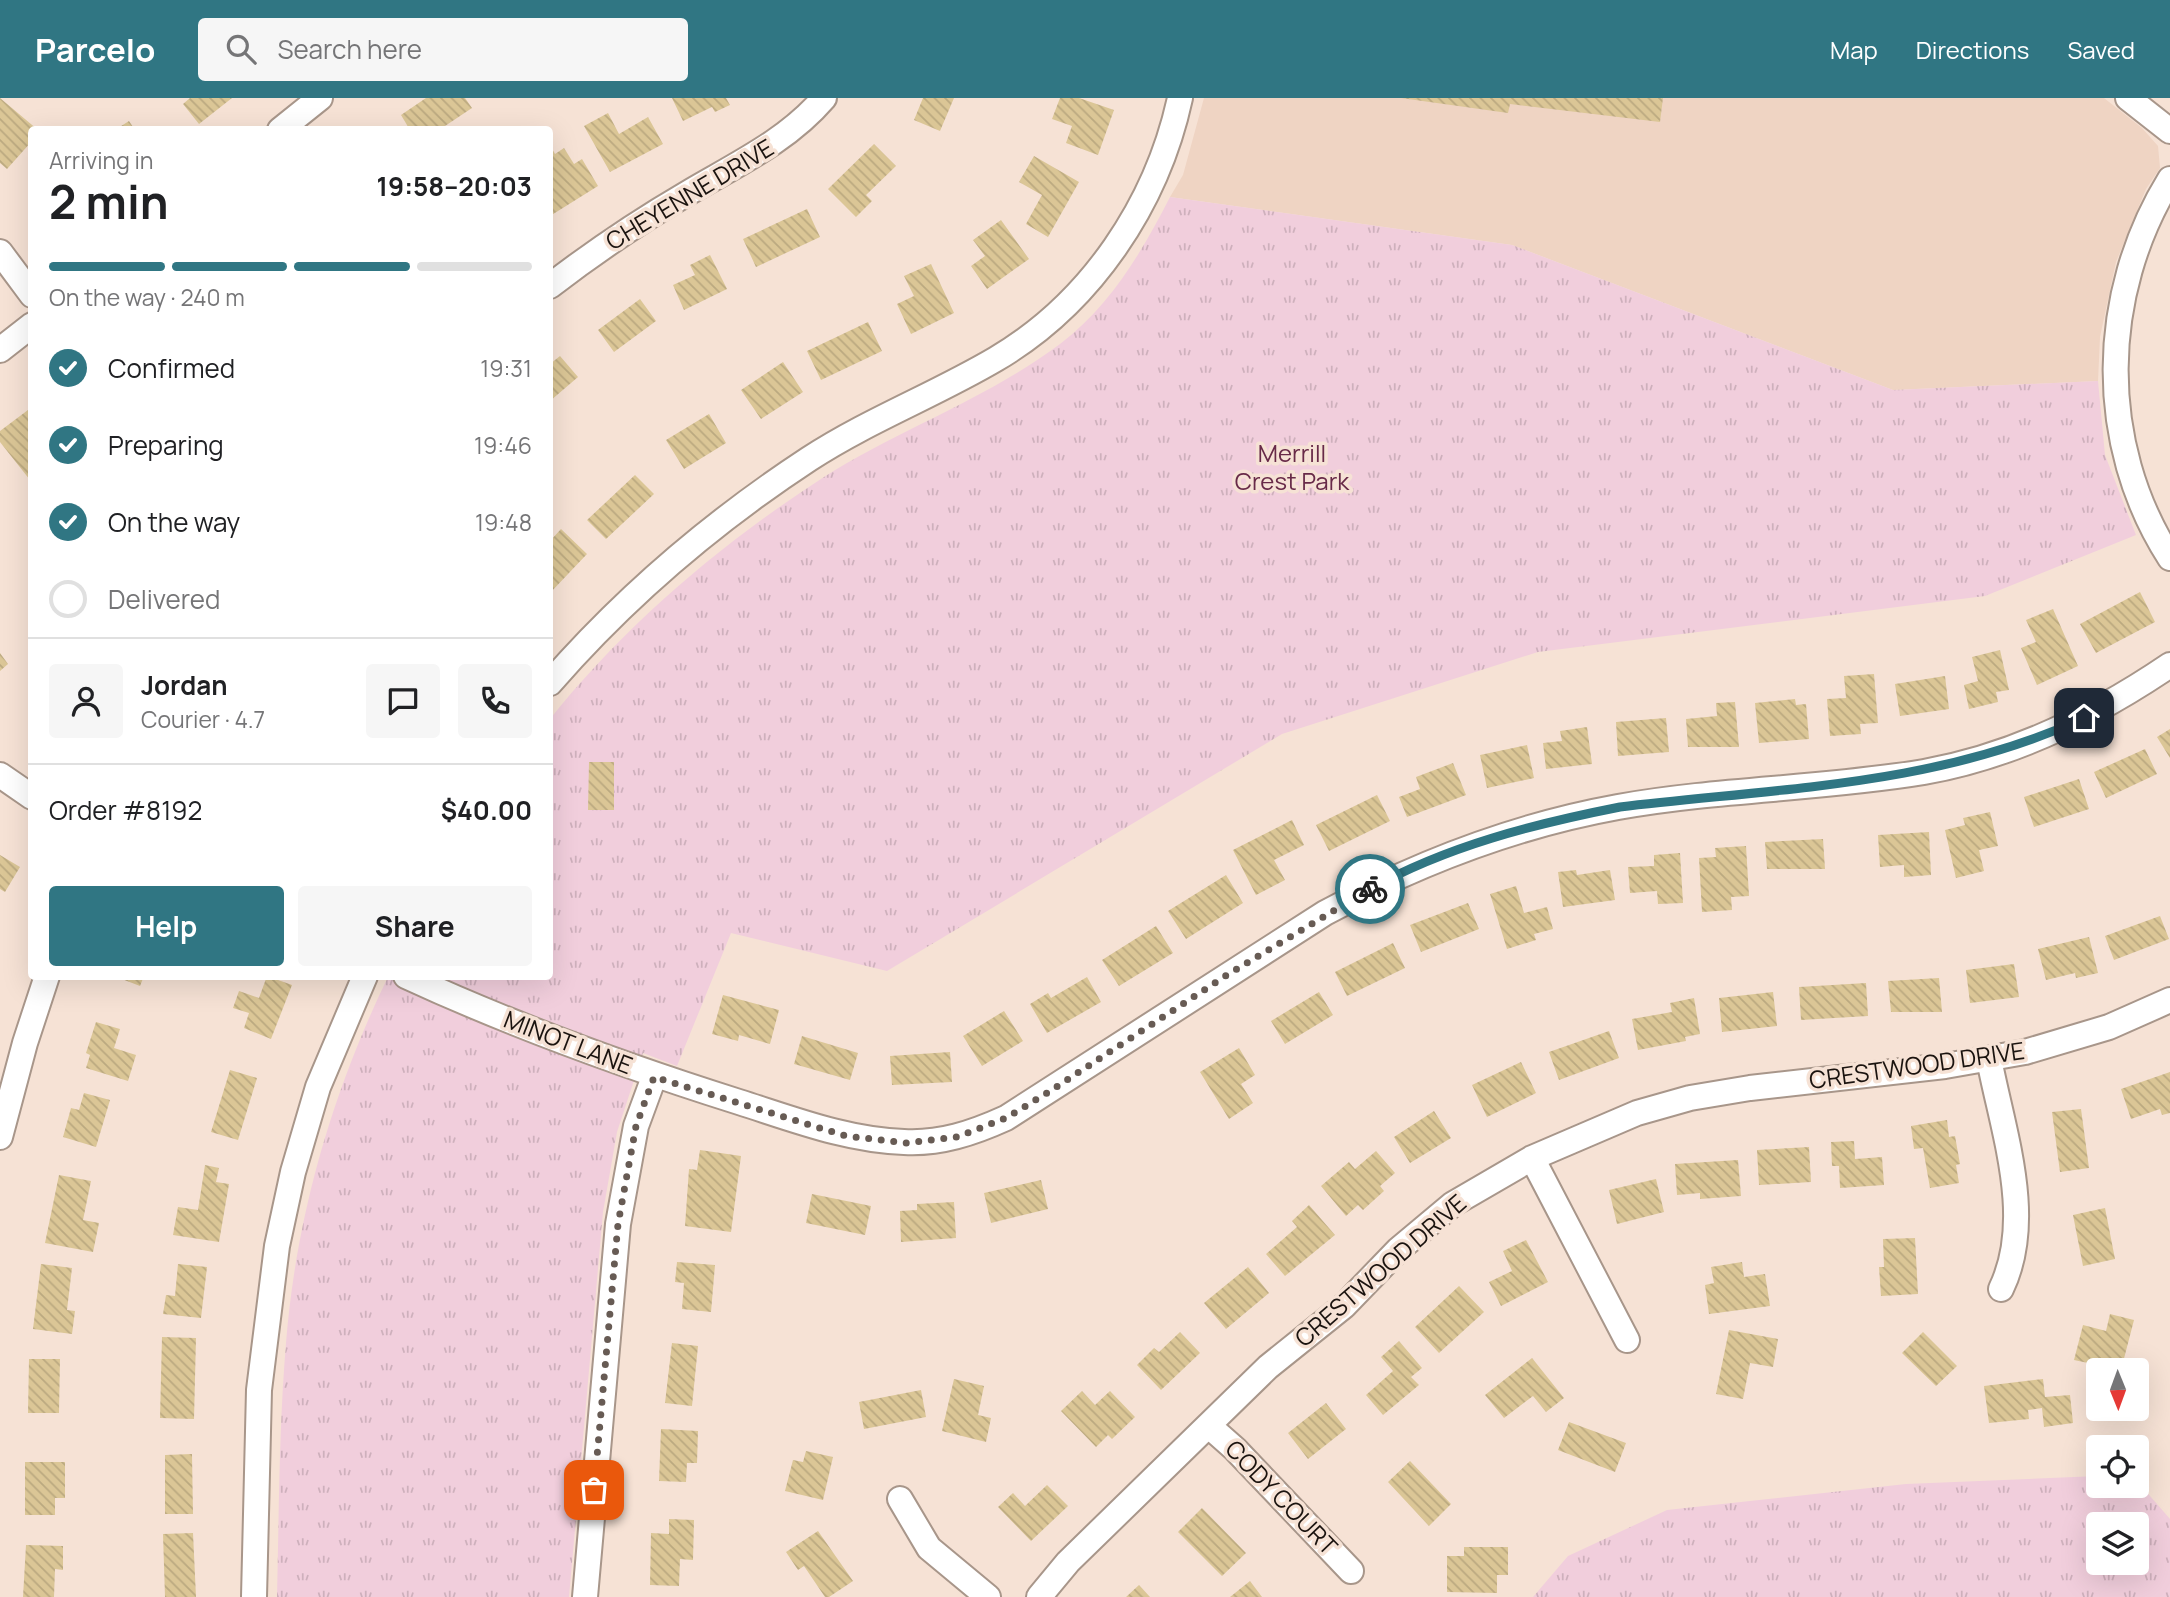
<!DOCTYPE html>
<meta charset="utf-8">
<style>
:root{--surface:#fff;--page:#f6f6f6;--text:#202124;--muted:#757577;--line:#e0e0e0;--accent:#307683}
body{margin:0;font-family:Manrope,sans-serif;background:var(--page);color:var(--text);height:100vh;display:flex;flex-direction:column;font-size:26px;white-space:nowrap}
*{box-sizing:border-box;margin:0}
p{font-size:23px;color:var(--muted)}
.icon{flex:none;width:38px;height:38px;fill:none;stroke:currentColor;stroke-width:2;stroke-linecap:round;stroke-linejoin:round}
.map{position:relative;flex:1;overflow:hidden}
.sheet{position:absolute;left:28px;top:28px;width:525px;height:854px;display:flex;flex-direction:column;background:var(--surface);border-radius:7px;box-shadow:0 7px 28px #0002}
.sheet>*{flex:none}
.needle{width:46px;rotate:179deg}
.buttons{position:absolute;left:2086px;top:1260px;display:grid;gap:14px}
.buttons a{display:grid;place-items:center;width:63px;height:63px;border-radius:7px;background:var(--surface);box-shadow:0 7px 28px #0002;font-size:35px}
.pin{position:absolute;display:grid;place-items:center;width:60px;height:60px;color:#fff;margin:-30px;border-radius:14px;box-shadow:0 4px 10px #0006}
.courier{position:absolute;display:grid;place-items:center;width:70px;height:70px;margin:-35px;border:5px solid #307683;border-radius:50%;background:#fff;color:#222;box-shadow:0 2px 9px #0007}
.head em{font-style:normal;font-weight:700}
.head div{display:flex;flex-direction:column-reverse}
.head{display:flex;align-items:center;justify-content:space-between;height:119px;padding:0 21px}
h1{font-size:46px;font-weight:700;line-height:52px}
.bar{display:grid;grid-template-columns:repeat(4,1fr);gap:10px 7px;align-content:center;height:84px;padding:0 21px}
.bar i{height:9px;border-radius:5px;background:var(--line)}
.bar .active{background:var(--accent)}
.bar p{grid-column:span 4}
.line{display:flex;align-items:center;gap:18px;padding:0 21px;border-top:2px solid var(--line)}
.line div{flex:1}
.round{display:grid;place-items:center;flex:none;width:74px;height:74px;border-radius:7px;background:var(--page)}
ol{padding:0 21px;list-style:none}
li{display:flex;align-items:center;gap:21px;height:77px}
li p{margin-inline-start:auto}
li .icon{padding:7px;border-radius:50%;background:var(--accent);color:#fff;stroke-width:4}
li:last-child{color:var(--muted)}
li i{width:38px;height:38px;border:4px solid var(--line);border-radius:50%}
.action{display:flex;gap:14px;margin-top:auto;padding:14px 21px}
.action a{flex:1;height:80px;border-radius:7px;background:var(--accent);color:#fff;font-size:28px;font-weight:700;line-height:80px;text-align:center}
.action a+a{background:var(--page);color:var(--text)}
header{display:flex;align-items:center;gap:42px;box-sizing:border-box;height:98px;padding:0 35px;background:var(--accent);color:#fff}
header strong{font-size:33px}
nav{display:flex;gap:38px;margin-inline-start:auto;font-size:24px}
.search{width:490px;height:63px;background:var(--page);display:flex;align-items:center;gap:18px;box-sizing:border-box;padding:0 24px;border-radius:7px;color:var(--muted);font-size:26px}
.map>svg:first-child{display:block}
</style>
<header>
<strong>Parcelo</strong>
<div class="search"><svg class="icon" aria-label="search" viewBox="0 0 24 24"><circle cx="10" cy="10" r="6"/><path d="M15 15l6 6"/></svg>Search here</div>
<nav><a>Map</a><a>Directions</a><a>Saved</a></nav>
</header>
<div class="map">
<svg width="2170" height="1499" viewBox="0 0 2170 1499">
<defs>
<pattern id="park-tufts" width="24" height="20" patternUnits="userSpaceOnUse" patternTransform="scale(1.75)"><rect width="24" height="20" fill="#f1cedc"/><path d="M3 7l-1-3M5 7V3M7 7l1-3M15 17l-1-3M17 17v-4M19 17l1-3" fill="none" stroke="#ceb0bc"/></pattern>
<pattern id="building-back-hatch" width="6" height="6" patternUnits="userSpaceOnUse" patternTransform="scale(1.75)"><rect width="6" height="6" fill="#dbc696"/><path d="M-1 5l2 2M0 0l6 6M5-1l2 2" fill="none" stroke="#bba980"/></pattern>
</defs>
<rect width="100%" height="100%" fill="#f6e2d5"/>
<path fill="#efd4c3" d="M 1204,0 L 2104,0 L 2142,30 L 2158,48 L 2160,70 L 2146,91 L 2116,164 L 2100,239 L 2098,283 L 1893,292 L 1512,147 L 1170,99 L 1183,77 Z"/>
<path fill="url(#park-tufts)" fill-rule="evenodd" d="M 1170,99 L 1512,147 L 1893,292 L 2098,283 L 2105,357 L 2136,437 L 1985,498 L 1538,554 L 1282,636 L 887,873 L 731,835 L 677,968 L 643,955 L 617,1034 L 603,1114 L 569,1499 L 277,1499 C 279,1414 279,1329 286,1245 C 296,1118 333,992 388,879 L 550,878 L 550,621 C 625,527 723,444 824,379 C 900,331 987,301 1060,246 C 1110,208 1142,154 1170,99 Z
M 2098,1378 L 2098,1388 L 2137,1388 L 2137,1383 L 2170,1421 L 2170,1499 L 1533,1499 L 1568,1458 L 1667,1412 L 1906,1386 ZM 2098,1426 L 2137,1426 L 2137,1465 L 2098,1465 Z"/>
<path fill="url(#building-back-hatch)" d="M 0,0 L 38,32 L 32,32 L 32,43 L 7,71 L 0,65 Z
M 190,0 L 232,0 L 199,26 L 183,6 Z
M 426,0 L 465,0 L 472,10 L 439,32 L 410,32 L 401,17 Z
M 672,0 L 726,0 L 730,7 L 715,14 L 712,9 L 683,23 Z
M 923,0 L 954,0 L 940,33 L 914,22 Z
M 1060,0 L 1079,0 L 1114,12 L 1098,57 L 1066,45 L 1072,28 L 1052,21 Z
M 1401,0 L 1663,0 L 1660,24 L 1510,6 L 1508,15 Z
M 608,15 L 619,36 L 648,19 L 663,46 L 610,74 L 584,28 Z
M 129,23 L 135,32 L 115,32 Z
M 874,46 L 896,68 L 866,97 L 872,103 L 856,119 L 828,91 Z
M 550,47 L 555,56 L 564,50 L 574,66 L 582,61 L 598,88 L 550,118 Z
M 1034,58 L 1079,84 L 1048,139 L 1026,126 L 1042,97 L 1019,84 Z
M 807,111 L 820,139 L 756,169 L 743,141 Z
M 1001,122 L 1029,161 L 987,191 L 971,168 L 985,158 L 973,142 Z
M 710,157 L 727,191 L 684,212 L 673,187 L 695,177 L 690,167 Z
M 931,166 L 954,215 L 911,236 L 897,206 L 914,198 L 904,178 Z
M 640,201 L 656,223 L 614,254 L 598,232 Z
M 868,224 L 882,253 L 821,282 L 807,253 Z
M 560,258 L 578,279 L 550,303 L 550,266 Z
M 783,264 L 803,294 L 761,321 L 741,292 Z
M 32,309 L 32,381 L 30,382 L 0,344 L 0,333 Z
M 709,316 L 726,345 L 684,371 L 666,342 Z
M 635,377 L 654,396 L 606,441 L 587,422 Z
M 561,431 L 587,456 L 550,495 L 550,443 Z
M 2140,494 L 2155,524 L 2096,555 L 2080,526 Z
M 2053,511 L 2078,568 L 2037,587 L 2021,550 L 2036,544 L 2026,522 Z
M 2000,552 L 2009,592 L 1996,594 L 1998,604 L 1969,611 L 1964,587 L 1978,583 L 1972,559 Z
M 0,555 L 8,566 L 0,573 Z
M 1874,576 L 1878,625 L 1860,626 L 1861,636 L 1830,638 L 1827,601 L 1846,600 L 1844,578 Z
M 1945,578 L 1949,611 L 1900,618 L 1895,586 Z
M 1795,601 L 1796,607 L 1806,606 L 1809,641 L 1759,645 L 1755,605 Z
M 1735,604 L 1739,649 L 1688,649 L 1686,621 L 1717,618 L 1716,605 Z
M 1666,620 L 1669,654 L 1618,658 L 1616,624 Z
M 1587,629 L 1592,666 L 1546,671 L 1543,645 L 1562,643 L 1560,633 Z
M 2170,631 L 2170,660 L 2157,639 Z
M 1527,647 L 1534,680 L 1487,690 L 1480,657 Z
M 2145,651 L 2157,676 L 2106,700 L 2094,674 Z
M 589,664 L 614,664 L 614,712 L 588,712 Z
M 1453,665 L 1466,697 L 1407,719 L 1399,699 L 1420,691 L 1416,679 Z
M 2079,681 L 2089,711 L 2034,729 L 2024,699 Z
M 1377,697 L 1390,723 L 1329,753 L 1316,727 Z
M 1990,714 L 1998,748 L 1979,752 L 1984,773 L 1956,780 L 1945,732 L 1965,727 L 1963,720 Z
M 1292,722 L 1304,747 L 1274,762 L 1285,782 L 1256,797 L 1233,752 Z
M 1929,734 L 1931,777 L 1904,779 L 1904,767 L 1880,769 L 1878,737 Z
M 1823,741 L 1825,771 L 1767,771 L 1765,744 Z
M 1746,748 L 1749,798 L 1731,799 L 1732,812 L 1702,814 L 1699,760 L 1716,759 L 1715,750 Z
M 1680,755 L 1683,805 L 1658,806 L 1657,793 L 1630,795 L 1628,769 L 1654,768 L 1654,757 Z
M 0,757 L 20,769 L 5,794 L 0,791 Z
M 1576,772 L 1577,777 L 1610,772 L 1615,802 L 1563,809 L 1558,774 Z
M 1226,777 L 1243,805 L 1186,841 L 1168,813 Z
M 1516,788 L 1524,815 L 1547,809 L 1553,831 L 1534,836 L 1536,842 L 1507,851 L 1490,796 Z
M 1468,805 L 1479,831 L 1421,854 L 1410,827 Z
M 2160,818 L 2169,841 L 2114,862 L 2105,838 Z
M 1156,828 L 1173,855 L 1119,888 L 1102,862 Z
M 2089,839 L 2098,875 L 2076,880 L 2075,875 L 2046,882 L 2038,851 Z
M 1393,845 L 1405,870 L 1347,898 L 1335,874 Z
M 2014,866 L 2019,899 L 1970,905 L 1966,872 Z
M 114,878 L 144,878 L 140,888 Z
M 267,878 L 292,887 L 271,941 L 244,930 L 249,915 L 233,910 L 239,893 L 259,900 Z
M 1087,879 L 1101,904 L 1047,935 L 1030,906 L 1048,895 L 1051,900 Z
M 1939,880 L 1942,914 L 1891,914 L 1888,883 Z
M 1866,885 L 1868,918 L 1801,922 L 1799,889 Z
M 1319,894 L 1333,917 L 1285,946 L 1271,923 Z
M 1773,894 L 1777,928 L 1722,934 L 1719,900 Z
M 723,897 L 779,912 L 770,946 L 739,937 L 738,943 L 712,936 Z
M 1694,900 L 1700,936 L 1685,939 L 1686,943 L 1638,952 L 1632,921 L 1672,914 L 1670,905 Z
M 1004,913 L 1023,943 L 982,968 L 963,938 Z
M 96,924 L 120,931 L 114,950 L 136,957 L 128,983 L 86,970 L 90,957 L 86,955 Z
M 1609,933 L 1619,960 L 1559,982 L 1549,954 Z
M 802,938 L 858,955 L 850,982 L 794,966 Z
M 1239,950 L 1255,977 L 1241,986 L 1253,1005 L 1229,1021 L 1200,974 Z
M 950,954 L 952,984 L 892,987 L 890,958 Z
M 1521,964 L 1536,995 L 1487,1019 L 1472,987 Z
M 230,972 L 257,980 L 238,1042 L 211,1034 Z
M 2170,974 L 2170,1015 L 2162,1017 L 2160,1011 L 2131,1021 L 2121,991 Z
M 84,995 L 110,1002 L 96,1049 L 63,1039 L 71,1010 L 79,1012 Z
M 2081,1011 L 2089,1070 L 2060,1074 L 2052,1014 Z
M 1434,1013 L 1451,1040 L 1410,1065 L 1394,1039 Z
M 1947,1022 L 1949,1039 L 1955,1038 L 1960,1066 L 1956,1067 L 1959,1085 L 1930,1090 L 1923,1050 L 1914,1051 L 1911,1028 Z
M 1854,1043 L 1855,1061 L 1882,1059 L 1884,1087 L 1840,1090 L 1839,1068 L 1832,1068 L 1831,1044 Z
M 1809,1049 L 1811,1084 L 1759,1087 L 1757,1052 Z
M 700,1052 L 741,1058 L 731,1134 L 685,1128 L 689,1071 L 697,1072 Z
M 1376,1053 L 1395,1075 L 1380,1088 L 1384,1093 L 1363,1112 L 1358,1107 L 1346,1118 L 1321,1088 L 1349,1064 L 1355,1071 Z
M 1738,1062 L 1741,1098 L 1700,1101 L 1700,1095 L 1677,1097 L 1675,1066 Z
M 205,1067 L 219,1070 L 216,1084 L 229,1086 L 219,1144 L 173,1137 L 178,1109 L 198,1112 Z
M 59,1077 L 91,1083 L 83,1122 L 99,1125 L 93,1154 L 45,1145 Z
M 1656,1081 L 1664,1114 L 1617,1126 L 1609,1092 Z
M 1041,1082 L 1048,1111 L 991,1125 L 984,1095 Z
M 812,1096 L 871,1108 L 865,1137 L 806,1125 Z
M 954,1104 L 956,1140 L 901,1144 L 900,1113 L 917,1112 L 917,1106 Z
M 1309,1107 L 1335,1137 L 1285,1178 L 1266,1156 L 1297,1129 L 1292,1123 Z
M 2105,1110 L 2115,1161 L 2083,1168 L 2073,1117 Z
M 1915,1140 L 1918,1196 L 1881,1198 L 1879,1169 L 1884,1169 L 1883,1141 Z
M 1526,1142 L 1548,1184 L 1501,1208 L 1489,1184 L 1512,1173 L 1503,1153 Z
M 677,1164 L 715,1167 L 711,1214 L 682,1211 L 684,1185 L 675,1184 Z
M 1742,1164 L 1744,1179 L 1765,1176 L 1770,1208 L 1709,1216 L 1705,1187 L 1714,1185 L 1711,1169 Z
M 41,1166 L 72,1170 L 67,1212 L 75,1213 L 72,1236 L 33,1231 Z
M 178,1166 L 207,1169 L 201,1220 L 163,1216 L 166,1197 L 175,1198 Z
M 1248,1169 L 1269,1195 L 1226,1231 L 1204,1205 Z
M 1459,1188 L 1484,1214 L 1439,1255 L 1415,1229 Z
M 2110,1216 L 2134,1222 L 2121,1272 L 2074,1262 L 2083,1227 L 2106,1233 Z
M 1729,1232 L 1778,1241 L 1773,1269 L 1750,1265 L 1743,1301 L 1716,1296 Z
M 1180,1234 L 1200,1255 L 1161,1292 L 1137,1267 L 1154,1250 L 1159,1254 Z
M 1923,1234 L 1957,1268 L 1936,1288 L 1902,1255 Z
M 162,1239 L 196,1240 L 194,1321 L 160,1320 Z
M 1399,1243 L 1422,1270 L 1411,1279 L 1419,1287 L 1383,1317 L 1366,1297 L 1393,1273 L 1381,1259 Z
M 672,1245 L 698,1248 L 692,1308 L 665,1305 Z
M 1532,1260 L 1564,1300 L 1546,1314 L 1533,1298 L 1504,1320 L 1485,1297 Z
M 29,1261 L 60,1261 L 59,1315 L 28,1315 Z
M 954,1281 L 984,1288 L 978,1317 L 991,1320 L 986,1344 L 942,1333 Z
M 2043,1281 L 2045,1299 L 2070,1297 L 2073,1325 L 2044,1329 L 2042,1310 L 2028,1312 L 2029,1321 L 1989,1325 L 1984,1288 Z
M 921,1292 L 926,1319 L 864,1331 L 859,1304 Z
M 1082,1293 L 1095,1307 L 1110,1293 L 1135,1319 L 1112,1341 L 1108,1337 L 1096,1349 L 1061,1313 Z
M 1326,1305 L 1346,1331 L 1308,1361 L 1288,1335 Z
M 1569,1324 L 1626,1345 L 1615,1374 L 1558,1352 Z
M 661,1331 L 698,1333 L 697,1365 L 687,1365 L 686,1384 L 659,1383 Z
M 806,1353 L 833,1359 L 823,1402 L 785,1393 L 793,1362 L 803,1364 Z
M 192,1356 L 193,1416 L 165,1416 L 165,1357 Z
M 1410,1363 L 1451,1406 L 1429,1428 L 1388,1384 Z
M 25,1364 L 65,1364 L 65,1400 L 55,1400 L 55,1417 L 25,1417 Z
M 1047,1387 L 1068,1408 L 1031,1443 L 998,1409 L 1013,1395 L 1025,1408 Z
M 1202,1410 L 1246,1455 L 1222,1478 L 1178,1434 Z
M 669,1421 L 694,1422 L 693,1462 L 680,1461 L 679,1488 L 650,1487 L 651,1435 L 669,1436 Z
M 818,1433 L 853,1483 L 829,1499 L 825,1499 L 804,1468 L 798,1472 L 786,1454 Z
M 193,1435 L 196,1499 L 165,1499 L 163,1436 Z
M 26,1447 L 63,1448 L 63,1472 L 55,1471 L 54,1499 L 23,1499 Z
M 1464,1449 L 1508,1449 L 1508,1477 L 1497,1477 L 1497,1495 L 1447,1494 L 1447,1458 L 1464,1458 Z
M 1250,1483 L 1262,1499 L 1230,1499 Z
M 1139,1487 L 1150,1499 L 1126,1499 Z"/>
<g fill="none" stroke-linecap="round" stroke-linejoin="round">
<g stroke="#a8968a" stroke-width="28">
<path id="minor" d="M 2128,0 L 2170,33
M 280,32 L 320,0
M 2170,81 C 2099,196 2096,345 2170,460
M 0,154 L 32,197
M 550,188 C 594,154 640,123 688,95 C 737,66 787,43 824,0
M 0,252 L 32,227
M 550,585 C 626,498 713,424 809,361 C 869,322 935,297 996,261 C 1091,205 1157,106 1180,0
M 0,677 L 32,699
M 406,878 C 514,928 625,968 739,1004 C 793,1021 846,1042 904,1044 C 940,1046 973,1035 1006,1020 L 1325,815 C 1418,765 1513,728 1618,709 C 1718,691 1822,691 1924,674 C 2014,658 2095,618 2170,567
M 1989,961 C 2003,1034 2035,1121 2001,1191
M 0,1039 L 25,945 L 47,878
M 1532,1060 L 1627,1242
M 1209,1328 L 1235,1351 L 1351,1473
M 900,1401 L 929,1450 L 988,1499
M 254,1499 L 259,1292 L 277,1148 L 293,1074 L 318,989 L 365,878
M 585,1499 L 618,1126 L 636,1028 L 654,979
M 1039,1499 L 1068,1464 L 1268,1269 L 1344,1208 L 1398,1152 L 1453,1106 L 1532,1060 L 1637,1015 L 1690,1000 L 1750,990 L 1945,968 L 2025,954 L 2109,929 L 2170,902"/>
</g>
<use href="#minor" stroke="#fff" stroke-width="24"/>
</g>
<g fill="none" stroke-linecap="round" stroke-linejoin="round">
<path stroke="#675b54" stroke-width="7" stroke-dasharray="0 12.6" d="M 594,1392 L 618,1126 L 636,1028 L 654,979 L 846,1038 L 907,1045 L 957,1039 L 1006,1020 L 1047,995 L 1227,877 L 1370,791"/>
<path stroke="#307683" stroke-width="9" d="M 1370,791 C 1447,748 1534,726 1620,709 C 1778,690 1938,688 2084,620"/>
</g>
<g text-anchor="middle" stroke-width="7" stroke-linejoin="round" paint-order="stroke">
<g font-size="24" fill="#1a130f" stroke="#f6e2d5">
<text transform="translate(690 97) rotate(-31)" y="8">CHEYENNE DRIVE</text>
<text transform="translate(568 945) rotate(21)" y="8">MINOT LANE</text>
<text transform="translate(1917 968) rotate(-8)" y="8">CRESTWOOD DRIVE</text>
<text transform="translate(1381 1173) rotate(-41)" y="8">CRESTWOOD DRIVE</text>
<text transform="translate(1281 1400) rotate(46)" y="8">CODY COURT</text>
</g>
<g font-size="24" fill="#682a48" stroke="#f6e2d5">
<text x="1292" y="364">Merrill<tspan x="1292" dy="28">Crest Park</tspan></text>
</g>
</g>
</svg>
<div class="buttons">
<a><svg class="needle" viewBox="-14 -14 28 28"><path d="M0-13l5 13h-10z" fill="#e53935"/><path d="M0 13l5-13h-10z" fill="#757577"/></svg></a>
<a><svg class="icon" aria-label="locate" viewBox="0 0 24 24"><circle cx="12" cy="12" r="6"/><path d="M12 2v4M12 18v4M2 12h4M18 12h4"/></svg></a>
<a><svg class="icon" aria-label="layers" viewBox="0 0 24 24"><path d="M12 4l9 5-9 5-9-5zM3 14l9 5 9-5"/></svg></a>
</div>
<div class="pin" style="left:594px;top:1392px;background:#ea580c"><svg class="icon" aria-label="bag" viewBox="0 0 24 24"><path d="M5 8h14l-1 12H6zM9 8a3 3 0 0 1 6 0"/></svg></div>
<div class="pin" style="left:2084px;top:620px;background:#1f2937"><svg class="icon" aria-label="home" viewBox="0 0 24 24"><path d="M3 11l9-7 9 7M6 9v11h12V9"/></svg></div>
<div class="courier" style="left:1370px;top:791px"><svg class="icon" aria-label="bike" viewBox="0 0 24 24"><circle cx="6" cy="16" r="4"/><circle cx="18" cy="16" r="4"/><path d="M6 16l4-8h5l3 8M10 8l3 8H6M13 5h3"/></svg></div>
<section class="sheet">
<div class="head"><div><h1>2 min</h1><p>Arriving in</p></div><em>19:58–20:03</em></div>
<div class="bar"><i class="active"></i><i class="active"></i><i class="active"></i><i></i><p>On the way · 240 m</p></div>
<ol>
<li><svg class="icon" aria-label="check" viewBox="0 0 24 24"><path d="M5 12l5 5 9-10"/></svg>Confirmed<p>19:31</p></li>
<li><svg class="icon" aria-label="check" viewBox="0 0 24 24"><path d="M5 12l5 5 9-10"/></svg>Preparing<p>19:46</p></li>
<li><svg class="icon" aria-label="check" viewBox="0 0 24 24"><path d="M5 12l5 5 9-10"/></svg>On the way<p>19:48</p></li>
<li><i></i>Delivered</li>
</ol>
<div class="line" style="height:126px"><a class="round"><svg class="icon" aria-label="person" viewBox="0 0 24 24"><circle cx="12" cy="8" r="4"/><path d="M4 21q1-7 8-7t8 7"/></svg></a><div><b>Jordan</b><p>Courier · 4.7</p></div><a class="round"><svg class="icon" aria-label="chat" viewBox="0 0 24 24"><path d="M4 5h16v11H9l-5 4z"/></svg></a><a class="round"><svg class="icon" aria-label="phone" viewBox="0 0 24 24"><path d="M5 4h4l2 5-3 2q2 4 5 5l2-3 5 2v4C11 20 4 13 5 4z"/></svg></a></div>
<div class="line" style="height:91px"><div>Order #8192</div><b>$40.00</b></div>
<div class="action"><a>Help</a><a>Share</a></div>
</section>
</div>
